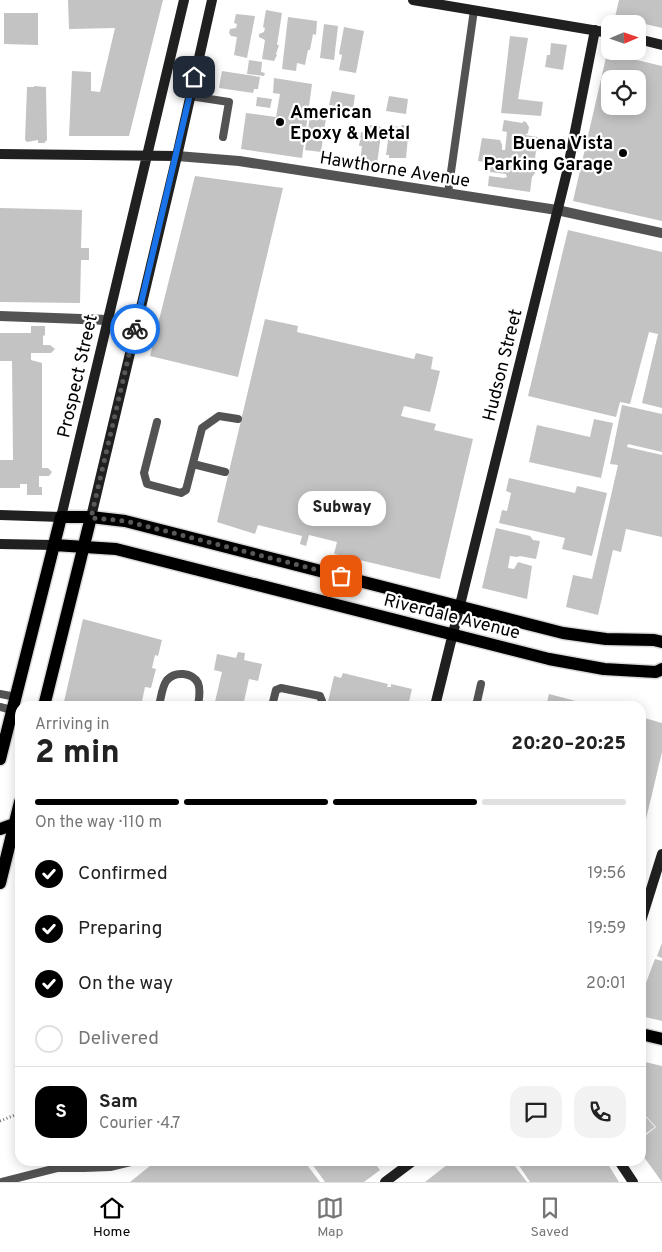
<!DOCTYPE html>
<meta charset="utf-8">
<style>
:root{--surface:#fff;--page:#f2f2f2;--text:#222;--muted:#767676;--line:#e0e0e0;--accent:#000}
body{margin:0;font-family:Overpass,sans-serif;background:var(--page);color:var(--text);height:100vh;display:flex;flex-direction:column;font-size:19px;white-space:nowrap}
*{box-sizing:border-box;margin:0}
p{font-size:16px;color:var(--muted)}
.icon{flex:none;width:28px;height:28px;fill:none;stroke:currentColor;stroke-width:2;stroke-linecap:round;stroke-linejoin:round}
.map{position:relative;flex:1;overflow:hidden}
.drawer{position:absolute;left:15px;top:701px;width:631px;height:465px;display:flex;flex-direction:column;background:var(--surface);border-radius:15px;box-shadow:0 2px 12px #0003}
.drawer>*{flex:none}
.needle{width:32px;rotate:88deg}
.fabs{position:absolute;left:601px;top:15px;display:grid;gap:10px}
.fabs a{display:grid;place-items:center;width:45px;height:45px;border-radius:10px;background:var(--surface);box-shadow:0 2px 12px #0003;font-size:25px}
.pin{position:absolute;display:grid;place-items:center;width:42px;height:42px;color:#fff;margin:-21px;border-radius:10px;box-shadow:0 2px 8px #0006}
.courier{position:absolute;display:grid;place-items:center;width:50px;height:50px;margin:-25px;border:4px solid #1a73e8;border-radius:50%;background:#fff;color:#222;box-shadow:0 1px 6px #0007}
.bubble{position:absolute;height:35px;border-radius:15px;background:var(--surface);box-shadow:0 2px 12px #0003;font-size:16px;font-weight:800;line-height:35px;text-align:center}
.headline em{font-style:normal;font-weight:800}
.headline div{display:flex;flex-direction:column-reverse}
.headline{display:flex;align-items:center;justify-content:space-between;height:85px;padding:0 20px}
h1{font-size:32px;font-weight:800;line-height:38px}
.bar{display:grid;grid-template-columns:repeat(4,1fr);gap:8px 5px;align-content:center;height:60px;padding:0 20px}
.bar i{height:6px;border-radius:4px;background:var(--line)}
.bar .active{background:var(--accent)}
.bar p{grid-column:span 4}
.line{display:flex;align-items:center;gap:12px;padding:0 20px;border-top:1px solid var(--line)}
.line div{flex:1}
.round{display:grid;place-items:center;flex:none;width:52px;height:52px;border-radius:15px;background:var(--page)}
ol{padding:0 20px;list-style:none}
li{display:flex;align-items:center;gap:15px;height:55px}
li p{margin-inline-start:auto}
li .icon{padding:5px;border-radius:50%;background:var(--accent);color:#fff;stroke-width:4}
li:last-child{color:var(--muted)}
li i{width:28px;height:28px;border:2px solid var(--line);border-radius:50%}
.menu{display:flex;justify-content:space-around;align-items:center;height:70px;border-top:1px solid var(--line);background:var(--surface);font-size:14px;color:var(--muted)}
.menu a{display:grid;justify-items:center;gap:2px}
.menu .active{color:var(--accent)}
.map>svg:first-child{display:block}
</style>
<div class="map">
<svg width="662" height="1182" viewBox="0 0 662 1182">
<rect width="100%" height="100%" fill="#fff"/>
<path fill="#c3c3c3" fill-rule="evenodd" d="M 68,0 L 163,0 L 129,136 L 69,136 L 72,71 L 91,72 L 91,91 L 100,92 L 115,28 L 69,29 Z
M 619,0 L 662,0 L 662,28 L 615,17 Z
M 266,10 L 282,13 L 277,45 L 279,45 L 276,54 L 277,55 L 274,61 L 262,59 L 265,40 L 259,37 L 259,34 L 264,32 L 265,28 L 263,27 Z
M 4,13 L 38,13 L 38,45 L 4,44 Z
M 236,14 L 255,16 L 247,58 L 234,55 L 237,37 L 231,36 L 229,33 L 230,29 L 236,28 L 237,24 L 234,23 Z
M 288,17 L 317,21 L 316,35 L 313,34 L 310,50 L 308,50 L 305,65 L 297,63 L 296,71 L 282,69 Z
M 324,24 L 338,26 L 334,60 L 320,58 Z
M 344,27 L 364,31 L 356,73 L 339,70 L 342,55 L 339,54 Z
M 510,36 L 528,38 L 518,99 L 543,102 L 541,116 L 501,113 Z
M 551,43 L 567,45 L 563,70 L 545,67 L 547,55 L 550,55 Z
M 607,53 L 662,66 L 662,221 L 573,201 ZM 610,79 L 638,79 L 638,106 L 610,106 Z
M 249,60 L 262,62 L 261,72 L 265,73 L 264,76 L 247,74 Z
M 222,71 L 260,77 L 258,89 L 254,89 L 253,93 L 219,88 Z
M 274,78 L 312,84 L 302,158 L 241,149 L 246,113 L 276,117 L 280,94 L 273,93 Z
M 34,86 L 46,87 L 47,140 L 44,143 L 38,143 L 38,140 L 27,142 L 25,140 L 27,87 L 34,87 Z
M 332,91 L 355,95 L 353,109 L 329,105 Z
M 389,96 L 408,99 L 406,114 L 386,111 Z
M 257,97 L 272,99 L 270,108 L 256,106 Z
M 311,109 L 327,111 L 321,152 L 305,150 Z
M 504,120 L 523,123 L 523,121 L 526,122 L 529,127 L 528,133 L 525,135 L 538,137 L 535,158 L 541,162 L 539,168 L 532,177 L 530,192 L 488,186 L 489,176 L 504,178 L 507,177 L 506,174 L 490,172 L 491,163 L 478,161 L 482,138 L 500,140 L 502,145 L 502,150 L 505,150 L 507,132 L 502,131 Z
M 370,125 L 382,127 L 377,164 L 360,162 L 362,146 L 359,146 L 361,132 L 369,133 Z
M 402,125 L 409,126 L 406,158 L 389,158 L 389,155 L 386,155 L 390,126 L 401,127 Z
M 195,176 L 283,188 L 238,377 L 150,356 Z
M 0,208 L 82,210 L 81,248 L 89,248 L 89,260 L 81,260 L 80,303 L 0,302 Z
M 568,230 L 662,252 L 662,408 L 642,403 L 658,334 L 649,332 L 630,404 L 620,402 L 616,417 L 528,396 Z
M 265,319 L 298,326 L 297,332 L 414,359 L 416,353 L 433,357 L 431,369 L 440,371 L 430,412 L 404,406 L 401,416 L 436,424 L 434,430 L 473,439 L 440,579 L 334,554 L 337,542 L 309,535 L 306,546 L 300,544 L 302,536 L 258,525 L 255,534 L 217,522 Z
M 31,326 L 45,326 L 45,335 L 43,336 L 43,345 L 50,345 L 55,349 L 51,353 L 31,353 L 31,360 L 42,363 L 42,468 L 48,468 L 52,472 L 49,476 L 39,476 L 39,487 L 42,487 L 42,495 L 27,495 L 27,484 L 20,484 L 20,488 L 0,488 L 0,460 L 13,460 L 13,458 L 12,361 L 0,361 L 0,333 L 31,333 Z
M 622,405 L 662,414 L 662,452 L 628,444 L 627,447 L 662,455 L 662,537 L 626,529 L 621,552 L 613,550 L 598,615 L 566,607 L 573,575 L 592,579 L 618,465 L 610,464 Z
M 594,419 L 613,423 L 601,478 L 529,462 L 537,425 L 590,437 Z
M 509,478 L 575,493 L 577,486 L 607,493 L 592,556 L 562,549 L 565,538 L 499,523 L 502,510 L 507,511 L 511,493 L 506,491 Z
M 496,528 L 530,536 L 533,540 L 540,541 L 536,559 L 520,556 L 517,557 L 510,556 L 508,568 L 514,569 L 518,562 L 532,566 L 527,599 L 482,588 Z
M 83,619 L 162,640 L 158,656 L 155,655 L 152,668 L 156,669 L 151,688 L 145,687 L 141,706 L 63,706 Z
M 238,652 L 245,653 L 244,660 L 262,664 L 258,681 L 249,679 L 243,706 L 214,706 L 222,672 L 214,670 L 217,654 L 236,658 Z
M 343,673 L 388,684 L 387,687 L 391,687 L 391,684 L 412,689 L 408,706 L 327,706 L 334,676 L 341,678 Z
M 549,694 L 595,706 L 546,706 Z
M 641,717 L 662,723 L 662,752 L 642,836 Z
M 662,943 L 662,958 L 657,956 Z
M 655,959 L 662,961 L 662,1021 L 641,1016 L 641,996 Z
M 641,1061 L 662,1066 L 662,1182 L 641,1153 L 641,1139 L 656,1127 L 644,1114 L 641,1116 Z
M 645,1116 L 655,1127 L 641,1137 L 641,1118 Z
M 156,1161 L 304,1161 L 320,1182 L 130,1182 Z
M 310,1161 L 373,1161 L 380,1170 L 364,1182 L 325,1182 Z
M 452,1161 L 511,1161 L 527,1182 L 425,1182 Z
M 516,1161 L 606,1161 L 619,1182 L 530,1182 Z"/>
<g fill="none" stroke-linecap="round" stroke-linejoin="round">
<g stroke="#dbdbdb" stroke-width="15">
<path id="primary" d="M 54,545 L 116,549 L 549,659 L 604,669 L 656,672 L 662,669
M 44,706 L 91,517
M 0,759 L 61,517 L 91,517 L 125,521 L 563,633 L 606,639 L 654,640 L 662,642
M 0,829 L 20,822
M 0,883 L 20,802
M 641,1034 L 662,1039"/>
</g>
<path stroke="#757575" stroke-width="3" stroke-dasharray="1 2.5" stroke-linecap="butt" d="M 0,1121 L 20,1113"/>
<path stroke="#535353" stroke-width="8" d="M 190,96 L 229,102 L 223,137
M 448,193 L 474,10
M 157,422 L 144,473 L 147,484 L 181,493 L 186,490 L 202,428 L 219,416 L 238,419
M 193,464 L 225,472
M 0,694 L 16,697
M 159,706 C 161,698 162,686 167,680 C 175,671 192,672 198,683 C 201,690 199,699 198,706
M 272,706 L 276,690 L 281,688 L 320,696 L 322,701 L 321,706
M 476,706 L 481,684
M 0,707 L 12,710
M 2,1182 L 57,1168 L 84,1168 L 110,1167 L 135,1161"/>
<path stroke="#535353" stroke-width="10" d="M 177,156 L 239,161 L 557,210 L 662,233
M 0,316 L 108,320 L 136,326"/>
<path stroke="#202020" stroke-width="10" d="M 413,0 L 610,33
M 638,39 L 662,45
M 0,154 L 177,156
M 0,515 L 61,517 L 184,0
M 91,517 L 177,156 L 212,0
M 0,544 L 54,545
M 435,706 L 567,172 L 595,30
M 641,921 L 662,854
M 619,1161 L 633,1182
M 385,1182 L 413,1161"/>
<use href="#primary" stroke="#000" stroke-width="12"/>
</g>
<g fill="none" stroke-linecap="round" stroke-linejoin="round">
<path stroke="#595959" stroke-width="5" stroke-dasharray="0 9" d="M 135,329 L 91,518 L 126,521 L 341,576"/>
<path stroke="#1a73e8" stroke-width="6" d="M 135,329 L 194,77"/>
</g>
<g fill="#000" stroke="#fff" stroke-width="2">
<circle cx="280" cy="122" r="5"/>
<circle cx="623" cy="153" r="5"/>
</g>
<g text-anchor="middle" stroke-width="4.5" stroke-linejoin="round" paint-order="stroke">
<g font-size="18" font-weight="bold" fill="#000" stroke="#fff" text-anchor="start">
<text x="290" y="118">American<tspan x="290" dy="21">Epoxy &amp; Metal</tspan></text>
<text x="613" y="149" text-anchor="end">Buena Vista<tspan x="613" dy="21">Parking Garage</tspan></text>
</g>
<g font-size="18" fill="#000" stroke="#fff">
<text transform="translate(395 169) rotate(9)" y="6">Hawthorne Avenue</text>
<text transform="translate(502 365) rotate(-76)" y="6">Hudson Street</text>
<text transform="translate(77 376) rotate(-77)" y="6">Prospect Street</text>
<text transform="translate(452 616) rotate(14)" y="6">Riverdale Avenue</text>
</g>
</g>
</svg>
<div class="fabs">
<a><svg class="needle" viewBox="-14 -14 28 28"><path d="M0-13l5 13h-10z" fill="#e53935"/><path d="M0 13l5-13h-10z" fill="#767676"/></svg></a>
<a><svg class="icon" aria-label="locate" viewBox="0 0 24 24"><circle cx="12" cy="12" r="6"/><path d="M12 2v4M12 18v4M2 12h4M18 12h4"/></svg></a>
</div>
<div class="pin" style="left:341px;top:576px;background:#ea580c"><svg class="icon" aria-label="bag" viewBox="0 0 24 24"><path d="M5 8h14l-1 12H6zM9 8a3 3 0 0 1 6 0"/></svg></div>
<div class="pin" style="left:194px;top:77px;background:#1f2937"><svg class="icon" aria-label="home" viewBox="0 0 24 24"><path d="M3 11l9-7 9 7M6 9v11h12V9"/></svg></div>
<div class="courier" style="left:135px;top:329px"><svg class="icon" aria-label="bike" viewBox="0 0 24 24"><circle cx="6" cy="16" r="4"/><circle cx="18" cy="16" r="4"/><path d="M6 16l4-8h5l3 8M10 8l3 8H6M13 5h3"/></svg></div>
<div class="bubble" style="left:298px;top:491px;width:88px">Subway</div>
<section class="drawer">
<div class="headline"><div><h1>2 min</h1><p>Arriving in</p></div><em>20:20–20:25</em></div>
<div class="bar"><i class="active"></i><i class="active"></i><i class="active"></i><i></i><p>On the way · 110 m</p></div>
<ol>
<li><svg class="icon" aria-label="check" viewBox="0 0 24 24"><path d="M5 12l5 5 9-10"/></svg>Confirmed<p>19:56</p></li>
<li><svg class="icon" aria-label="check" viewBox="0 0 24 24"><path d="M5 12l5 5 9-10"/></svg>Preparing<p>19:59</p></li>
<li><svg class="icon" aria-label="check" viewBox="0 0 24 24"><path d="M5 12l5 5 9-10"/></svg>On the way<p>20:01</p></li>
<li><i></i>Delivered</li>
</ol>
<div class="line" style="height:90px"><b class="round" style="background:var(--accent);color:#fff">S</b><div><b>Sam</b><p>Courier · 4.7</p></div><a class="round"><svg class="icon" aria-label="chat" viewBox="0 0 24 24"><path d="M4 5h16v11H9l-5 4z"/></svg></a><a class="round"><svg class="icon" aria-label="phone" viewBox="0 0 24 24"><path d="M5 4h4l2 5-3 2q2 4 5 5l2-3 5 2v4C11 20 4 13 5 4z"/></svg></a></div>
</section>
</div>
<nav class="menu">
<a class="active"><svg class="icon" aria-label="home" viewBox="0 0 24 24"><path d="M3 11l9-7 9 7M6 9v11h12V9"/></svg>Home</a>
<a><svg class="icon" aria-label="map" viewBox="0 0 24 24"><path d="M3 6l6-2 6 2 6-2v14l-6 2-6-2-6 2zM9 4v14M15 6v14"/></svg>Map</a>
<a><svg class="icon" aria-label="saved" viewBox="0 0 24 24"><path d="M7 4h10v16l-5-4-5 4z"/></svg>Saved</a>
</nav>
